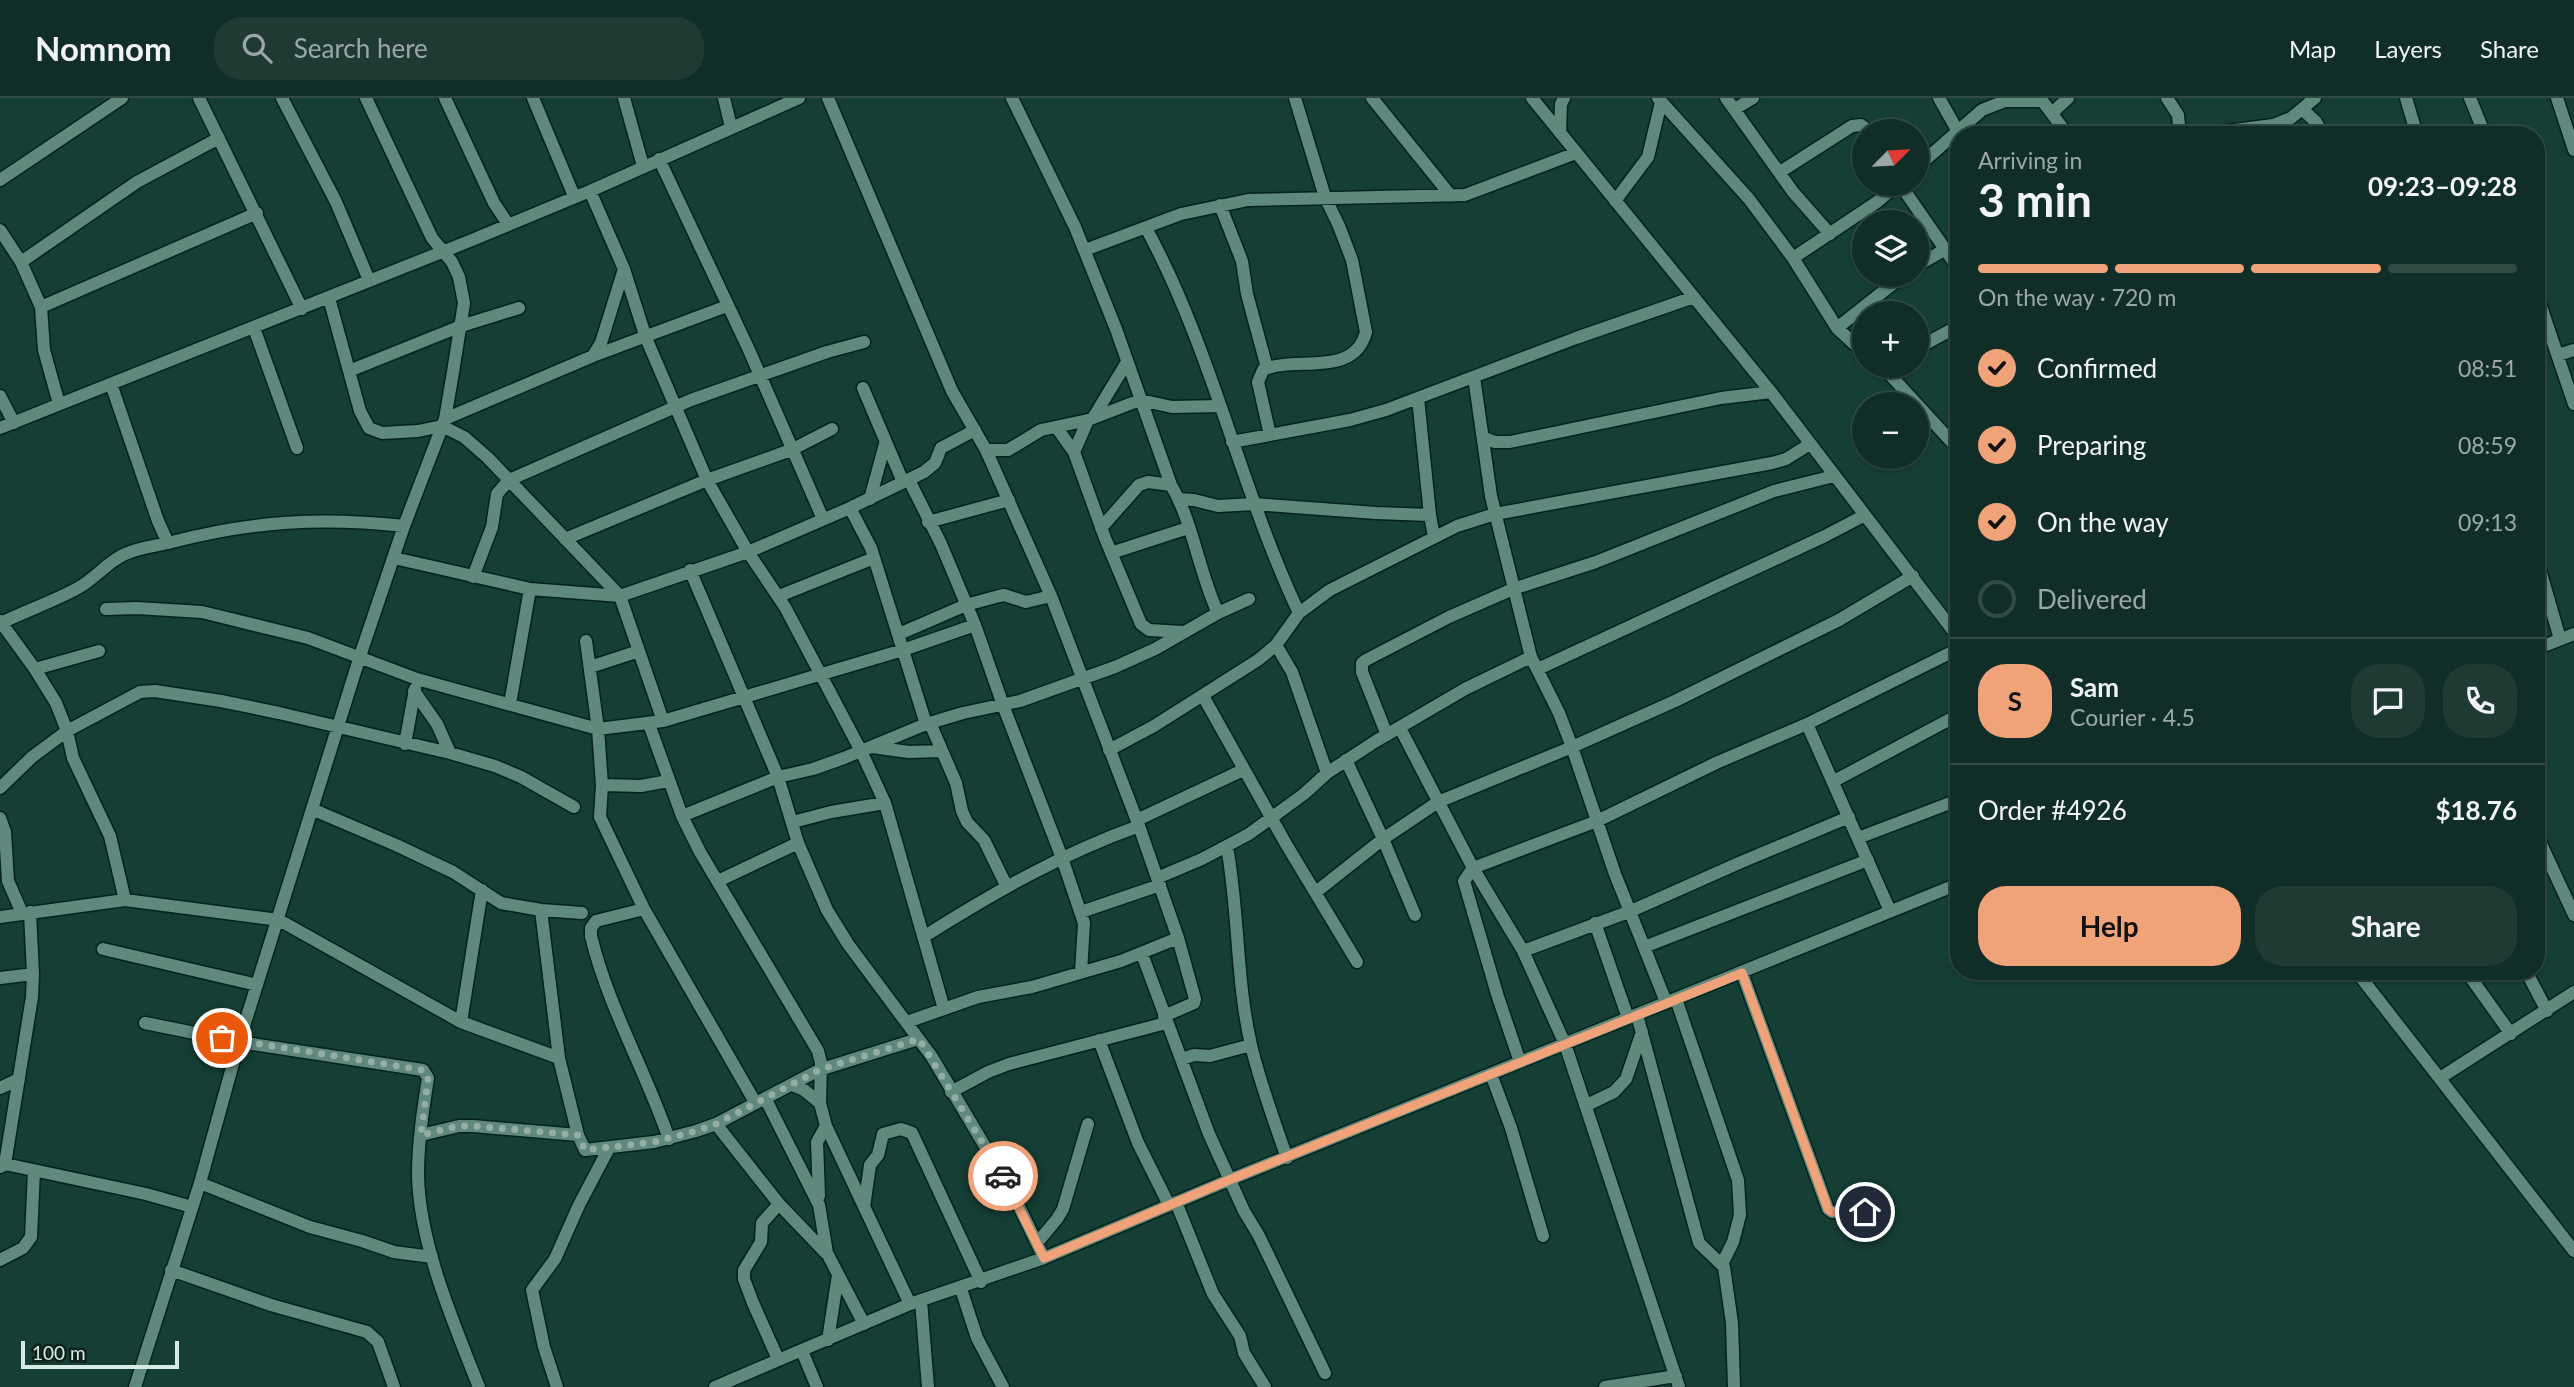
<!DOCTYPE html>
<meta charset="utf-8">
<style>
:root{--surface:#102e27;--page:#1e3a33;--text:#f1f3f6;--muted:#9ca8a7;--line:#304a44;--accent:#f0a279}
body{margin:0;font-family:Lato,sans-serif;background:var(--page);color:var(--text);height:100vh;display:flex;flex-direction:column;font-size:26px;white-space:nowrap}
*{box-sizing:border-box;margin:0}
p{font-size:23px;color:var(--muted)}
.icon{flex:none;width:38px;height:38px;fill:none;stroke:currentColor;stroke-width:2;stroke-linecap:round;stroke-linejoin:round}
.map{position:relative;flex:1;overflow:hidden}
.details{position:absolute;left:1950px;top:28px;width:595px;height:854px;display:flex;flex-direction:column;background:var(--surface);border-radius:28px;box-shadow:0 2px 5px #0004,0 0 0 2px var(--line)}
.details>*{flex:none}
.needle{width:46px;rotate:66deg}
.controls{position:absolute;left:1852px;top:21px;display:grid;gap:14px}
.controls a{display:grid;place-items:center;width:77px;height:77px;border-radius:50%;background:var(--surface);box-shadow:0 2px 5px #0004,0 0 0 2px var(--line);font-size:35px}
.scale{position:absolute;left:21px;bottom:18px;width:158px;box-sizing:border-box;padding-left:7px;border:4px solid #d6ebe4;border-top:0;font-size:19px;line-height:24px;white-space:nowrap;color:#d6ebe4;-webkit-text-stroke:5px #10211d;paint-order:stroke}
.pin{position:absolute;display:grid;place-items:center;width:60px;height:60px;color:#fff;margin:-30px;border:4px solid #fff;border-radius:50%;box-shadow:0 2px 7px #0007}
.courier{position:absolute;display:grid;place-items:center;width:70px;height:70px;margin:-35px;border:5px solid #f0a279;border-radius:50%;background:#fff;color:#222;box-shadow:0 2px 9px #0007}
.headline em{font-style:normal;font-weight:700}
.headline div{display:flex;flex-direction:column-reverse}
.headline{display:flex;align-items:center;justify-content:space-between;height:119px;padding:0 28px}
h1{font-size:46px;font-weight:700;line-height:52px}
.bar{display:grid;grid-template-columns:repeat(4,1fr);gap:10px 7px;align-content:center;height:84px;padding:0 28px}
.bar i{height:9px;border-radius:5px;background:var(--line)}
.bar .on{background:var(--accent)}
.bar p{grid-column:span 4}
.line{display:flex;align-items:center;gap:18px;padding:0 28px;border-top:2px solid var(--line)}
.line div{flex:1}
.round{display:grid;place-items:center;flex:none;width:74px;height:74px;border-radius:28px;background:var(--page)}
ol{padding:0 28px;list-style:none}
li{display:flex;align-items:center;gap:21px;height:77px}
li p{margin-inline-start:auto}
li .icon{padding:7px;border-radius:50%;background:var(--accent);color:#111;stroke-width:4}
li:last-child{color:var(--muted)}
li i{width:38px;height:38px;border:4px solid var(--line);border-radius:50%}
.primary-button{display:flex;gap:14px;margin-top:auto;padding:14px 28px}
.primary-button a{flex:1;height:80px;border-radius:28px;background:var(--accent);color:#111;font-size:28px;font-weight:700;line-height:80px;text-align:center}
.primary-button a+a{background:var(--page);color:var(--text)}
header{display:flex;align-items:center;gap:42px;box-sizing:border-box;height:98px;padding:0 35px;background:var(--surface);border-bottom:2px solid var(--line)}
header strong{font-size:33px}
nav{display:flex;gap:38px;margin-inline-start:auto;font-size:24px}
.search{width:490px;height:63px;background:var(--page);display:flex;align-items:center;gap:18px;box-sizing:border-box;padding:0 24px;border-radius:28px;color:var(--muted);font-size:26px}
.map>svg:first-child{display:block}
</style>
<header>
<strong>Nomnom</strong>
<div class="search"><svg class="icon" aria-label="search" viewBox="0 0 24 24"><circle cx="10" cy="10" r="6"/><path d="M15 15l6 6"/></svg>Search here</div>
<nav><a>Map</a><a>Layers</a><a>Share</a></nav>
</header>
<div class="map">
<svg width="2574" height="1289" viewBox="0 0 2574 1289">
<rect width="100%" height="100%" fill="#153e34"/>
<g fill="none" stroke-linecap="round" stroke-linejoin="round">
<g stroke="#04231c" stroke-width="15">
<path id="minor" d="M 199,0 L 302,211
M 282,0 L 336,104 L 369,182
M 445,0 L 494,105 L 508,126
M 533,0 L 574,98
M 624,0 L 643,68
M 724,0 L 731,29
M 828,0 L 952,293 L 986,352 L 1051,498 L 1139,728 L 1178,840 L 1121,863 L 1032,889 L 978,899 L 907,924
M 1372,0 L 1451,98
M 1532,0 L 1771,294 L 1958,539
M 1658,0 L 1749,101 L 1793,160 L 1837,230 L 1864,255
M 1726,0 L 1793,94 L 1830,136
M 1939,0 L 1960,37
M 2040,0 L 2068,37
M 2167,0 L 2178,17 L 2180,37
M 2406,0 L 2417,37
M 2470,0 L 2485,37
M 2557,0 L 2574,52
M 1735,11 L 1753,0
M 2302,11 L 2316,24 L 2323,37
M 2052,15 L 2068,0
M 1560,35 L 1561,6 L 1564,0
M 2197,37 L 2273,27 L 2291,20 L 2315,0
M 659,61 L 749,252 L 823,421
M 1916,70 L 1982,12 L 2005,3 L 2042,3
M 1780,74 L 1852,28 L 1861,27 L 1869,33
M 0,82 L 122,0
M 1900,86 L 1958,170
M 590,93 L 624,171 L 646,240 L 707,382 L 748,454 L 785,509 L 861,653 L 885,705 L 944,911
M 1615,103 L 1648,59 L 1661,4
M 1220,107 L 1242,163 L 1247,196 L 1267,270
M 1146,130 C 1212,251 1240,390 1299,515
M 0,132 L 21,164 L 41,209 L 257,115
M 1085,152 L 1181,116 L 1248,102 L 1465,97 L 1576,55
M 1793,160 L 1877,104 L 1898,86
M 21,164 L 137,84 L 219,40
M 1916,168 L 1946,151
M 2536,194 L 2574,306
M 329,200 L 360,313 L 369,330 L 382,335 L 418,333 L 442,328 L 464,339 L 487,359 L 620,498 L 663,623
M 41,209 L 44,252 L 59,306
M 254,230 L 297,350
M 1837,230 L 1904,177
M 1916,251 L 1958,228
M 2558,257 L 2574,252
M 593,258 L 727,208
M 1882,268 L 1958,351
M 349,273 L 461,228 L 519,210
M 1474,279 L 1491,398 L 1531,559 L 1559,615 L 1572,649 L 1615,776 L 1666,904
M 111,286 L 158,423 L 168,445
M 863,290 L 903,384
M 0,298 L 14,325
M 1418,300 L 1430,417
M 1093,320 L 1127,264
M 445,321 L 593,258 L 601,245 L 624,171
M 0,330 L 472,142 L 590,93 L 799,0
M 1057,330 L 1074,354 L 1105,440 L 1141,526 L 1149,532 L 1183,534
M 1270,337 L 1258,284 L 1263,272 C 1294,257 1354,281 1366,234 L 1352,162 L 1339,128 L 1325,99 L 1295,0
M 1484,340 L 1495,344 L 1510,344 L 1721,300 L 1771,294
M 1232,344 L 1350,322 L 1386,312 L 1576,240 L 1694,199
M 986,352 L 1008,352 L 1041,332 L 1088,322 L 1140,302 L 1172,309 L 1219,308
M 1074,354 L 1088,322
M 909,382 L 941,446 L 975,527 L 1003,607 L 1062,760 L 1084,825 L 1081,874
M 870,401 L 885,346
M 1179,401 L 1194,402 L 1218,408 L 1254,406 L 1376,415 L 1430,417 L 1434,439
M 850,410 L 871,450 L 926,626
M 928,424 L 1009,402
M 1101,430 L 1139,387 L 1148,384 L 1171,387
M 565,441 L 707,382 L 791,352 L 832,331
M 1111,455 L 1188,430
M 2536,458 L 2560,541
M 394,460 L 530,491 L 620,498 L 748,454 L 850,410 L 924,374 L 935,365 L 941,350 L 975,332
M 690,472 L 778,679 L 798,745 L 827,812 L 848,846 L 932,959 L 1012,1094 L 1044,1160
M 473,479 L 492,429 L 497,396 L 509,382 L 691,302 L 827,254 L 864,244
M 779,498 L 874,460
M 106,511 L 137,510 L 202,514 L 308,540 L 417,581 L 598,631 L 663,623 L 903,552 L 975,527
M 1218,515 L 1249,501
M 0,523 L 35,571 L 56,605 L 67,633 L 73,660 L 110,738 L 125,802
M 1,525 C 26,513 54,503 78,490 C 96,480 107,464 125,456 C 140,449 156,448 172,444 C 253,423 321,419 404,428
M 899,536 L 966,507 L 999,498 L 1004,497 L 1026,504 L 1051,498
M 586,543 L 598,631 L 602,687 L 600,719 L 644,811 L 755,1004
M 1276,547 L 1292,574 L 1327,675
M 2536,551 L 2574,536
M 590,569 L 639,553
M 35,571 L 99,553
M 1538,571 L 1825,438 L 1865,417
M 414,593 L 437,626 L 450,655
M 1203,598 L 1286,746 L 1357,864
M 510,606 L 530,491
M 930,625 L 956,685 L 962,713 L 967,724 L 984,742 L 1007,789
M 649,626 L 682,718 L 700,754 L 818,953 L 821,965 L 820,1005 L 826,1028 L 910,1206
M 1807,626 L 1890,813
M 1400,630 L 1473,770 L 1523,853 L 1565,946 L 1679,1289
M 1387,637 L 1362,574 L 1362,565 L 1366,562 L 1449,519 L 1513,491 L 1596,464 L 1774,393 L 1834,378
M 405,646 L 415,591
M 872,649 L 909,654 L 942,653
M 1109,652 L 1154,628 L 1258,562 L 1276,547 L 1299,515 L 1330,492 L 1457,428 L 1495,416 L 1772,365 L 1786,361 L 1810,346
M 1346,662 L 1383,741 L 1438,704 L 1572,649 L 1675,603 L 1839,522 L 1913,478
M 1834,683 L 1958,617
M 602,687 L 641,688 L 668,683
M 0,690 L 32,659 L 67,633 L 140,594 L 155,593 L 221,603 L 279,615 L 450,655 L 495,668 L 521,679 L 574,709
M 314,712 L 396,747 L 453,774 L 501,805 L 541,812 L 582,815
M 682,718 L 778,679 L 813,671 L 844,660 L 926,626 L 963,615 L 1020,603 L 1115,569 L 1155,551 L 1218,515 C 1199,475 1193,424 1171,387 L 1116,231 L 1075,129 L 1012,0
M 0,720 L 5,734 L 8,783 L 22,815
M 1137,722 L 1243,672
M 793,724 L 831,714 L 885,705
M 2536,735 L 2574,817
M 1858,740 L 1958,702
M 1227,749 C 1239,814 1236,882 1251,947 C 1260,985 1274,1023 1287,1060
M 1157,780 L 1202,761 L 1249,736 L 1304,696 L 1327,675 L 1376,643 L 1465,591 L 1531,559
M 718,783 L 798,745
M 1316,794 L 1383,741 L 1415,817
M 644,811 L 596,823 L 591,830 L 591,838 C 608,909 646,973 669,1041
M 541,812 L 559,960 L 578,1037 L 585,1052 L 654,1044 L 696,1033 L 716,1026 L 819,972 L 918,941
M 1081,814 L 1160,787
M 0,819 L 125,802 L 279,822 L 461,924 L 559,960
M 1595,825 L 1628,920
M 925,838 C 993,795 1063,755 1139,728
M 1644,849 L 1868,762
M 103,851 L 257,887
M 1523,853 L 1631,813 L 1739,765 L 1849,719
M 1142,856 L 1209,1036 L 1244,1113 L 1259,1138 L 1325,1275
M 2356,873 L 2574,1153
M 2466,873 L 2511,936
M 2526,873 L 2547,913
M 1742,875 L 1828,1111 L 1832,1114 L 1865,1114
M 0,880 L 33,876
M 1676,901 L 1738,1082 L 1740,1117 L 1733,1144 L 1722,1166
M 1637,917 L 1699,1145 L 1724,1169 L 1732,1225 L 1734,1289
M 1164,918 L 1194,905 L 1195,901 L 1178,840
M 461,924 L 482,792
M 145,925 L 239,944 L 423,972 L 428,980 C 423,1012 418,1044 418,1077 C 419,1145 454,1226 479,1289
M 1099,942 L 1138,1045 L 1169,1107
M 1182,961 L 1194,957 L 1210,958 L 1251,947
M 1520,964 L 1498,899 L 1464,783 L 1473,770 L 1597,723 L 1716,665 L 1807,626 L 1958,551
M 1491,976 L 1511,1030 L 1543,1138
M 2440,980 L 2574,894
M 792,987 L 804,992 L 820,1005
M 0,990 L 19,981
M 951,994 L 988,974 L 1009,966 L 1166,925
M 765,1000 L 819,1107 L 827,1155 L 864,1226
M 1587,1007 L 1614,994 L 1626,981 L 1642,934
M 716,1026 L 779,1106 L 826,1155
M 421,1037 L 459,1028 L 473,1028 L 578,1037
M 5,1066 L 32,899 L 33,876 L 30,814
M 0,1069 L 5,1066 L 146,1096 L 192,1109
M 200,1085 L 310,1129 L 362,1143 L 394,1154 L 432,1159
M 819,1098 L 817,1044 L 826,1028
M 1176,1104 L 1213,1196 L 1240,1238 L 1244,1255 L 1265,1289
M 864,1109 L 870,1067 L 878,1057 L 883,1036 L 901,1031 L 912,1035 L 981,1184
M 1037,1145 L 1057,1121 L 1063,1111 L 1088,1026
M 0,1162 L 23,1150 L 31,1139 L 34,1073
M 171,1172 L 271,1207 L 367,1234 L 378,1244 L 394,1289
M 961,1191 L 977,1240 L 1003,1289
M 921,1203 L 928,1289
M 828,1242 L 838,1177
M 802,1253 L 817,1289
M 778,1261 L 753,1205 L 744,1181 L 744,1172 L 761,1144 L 762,1125 L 779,1106
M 135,1289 L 200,1085 L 239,944 L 360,558 L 404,428 L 445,321 L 453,274 L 464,205 L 459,179 L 452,164 L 432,140 L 366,0
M 557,1289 L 544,1249 L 532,1192 L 555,1161 L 579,1107 L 609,1050
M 715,1289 L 910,1206 L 1044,1160 L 1229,1082 L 1958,786
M 1605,1289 L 1676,1278"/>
</g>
<use href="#minor" stroke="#60897d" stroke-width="12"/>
</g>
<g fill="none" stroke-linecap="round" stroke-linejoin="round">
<path stroke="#92aea6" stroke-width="7" stroke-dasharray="0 12.6" d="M 222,940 L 423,972 L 428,980 L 421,1037 L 459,1028 L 473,1028 L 578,1037 L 585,1052 L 654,1044 L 696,1033 L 716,1026 L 819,972 L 919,941 L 1003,1078"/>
<path stroke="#f0a279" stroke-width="9" d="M 1003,1078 L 1044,1160 L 1229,1082 L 1742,875 L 1828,1111 L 1832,1114 L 1865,1114"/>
</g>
</svg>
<div class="controls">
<a><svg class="needle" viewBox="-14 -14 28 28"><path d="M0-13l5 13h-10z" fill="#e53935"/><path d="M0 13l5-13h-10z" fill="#9ca8a7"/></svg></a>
<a><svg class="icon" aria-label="layers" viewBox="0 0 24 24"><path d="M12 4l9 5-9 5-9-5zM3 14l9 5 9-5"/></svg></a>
<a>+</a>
<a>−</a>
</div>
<div class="scale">100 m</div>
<div class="pin" style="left:222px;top:940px;background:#ea580c"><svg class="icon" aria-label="bag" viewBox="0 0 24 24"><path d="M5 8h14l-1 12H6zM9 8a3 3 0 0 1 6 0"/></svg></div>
<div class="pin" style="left:1865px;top:1114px;background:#1f2937"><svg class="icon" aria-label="home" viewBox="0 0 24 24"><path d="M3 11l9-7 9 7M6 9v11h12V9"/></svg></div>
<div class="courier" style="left:1003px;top:1078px"><svg class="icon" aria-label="car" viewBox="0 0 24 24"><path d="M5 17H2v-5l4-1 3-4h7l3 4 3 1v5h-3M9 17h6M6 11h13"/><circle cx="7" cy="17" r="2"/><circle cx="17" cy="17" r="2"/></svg></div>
<section class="details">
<div class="headline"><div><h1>3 min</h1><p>Arriving in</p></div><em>09:23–09:28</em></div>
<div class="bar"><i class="on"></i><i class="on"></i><i class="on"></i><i></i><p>On the way · 720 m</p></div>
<ol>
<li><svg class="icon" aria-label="check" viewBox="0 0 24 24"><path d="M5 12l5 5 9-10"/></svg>Confirmed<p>08:51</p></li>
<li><svg class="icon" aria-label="check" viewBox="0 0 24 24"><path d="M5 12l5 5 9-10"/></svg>Preparing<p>08:59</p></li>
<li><svg class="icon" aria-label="check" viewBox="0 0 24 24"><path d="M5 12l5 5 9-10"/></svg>On the way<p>09:13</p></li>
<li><i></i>Delivered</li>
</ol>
<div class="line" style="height:126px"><b class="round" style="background:var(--accent);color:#111">S</b><div><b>Sam</b><p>Courier · 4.5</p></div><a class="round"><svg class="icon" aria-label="chat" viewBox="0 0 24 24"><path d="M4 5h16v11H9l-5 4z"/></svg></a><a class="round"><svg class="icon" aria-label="phone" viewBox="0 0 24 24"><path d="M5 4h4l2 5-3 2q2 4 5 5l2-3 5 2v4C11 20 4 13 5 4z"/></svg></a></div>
<div class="line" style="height:91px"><div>Order #4926</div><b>$18.76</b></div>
<div class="primary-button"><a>Help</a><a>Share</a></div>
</section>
</div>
